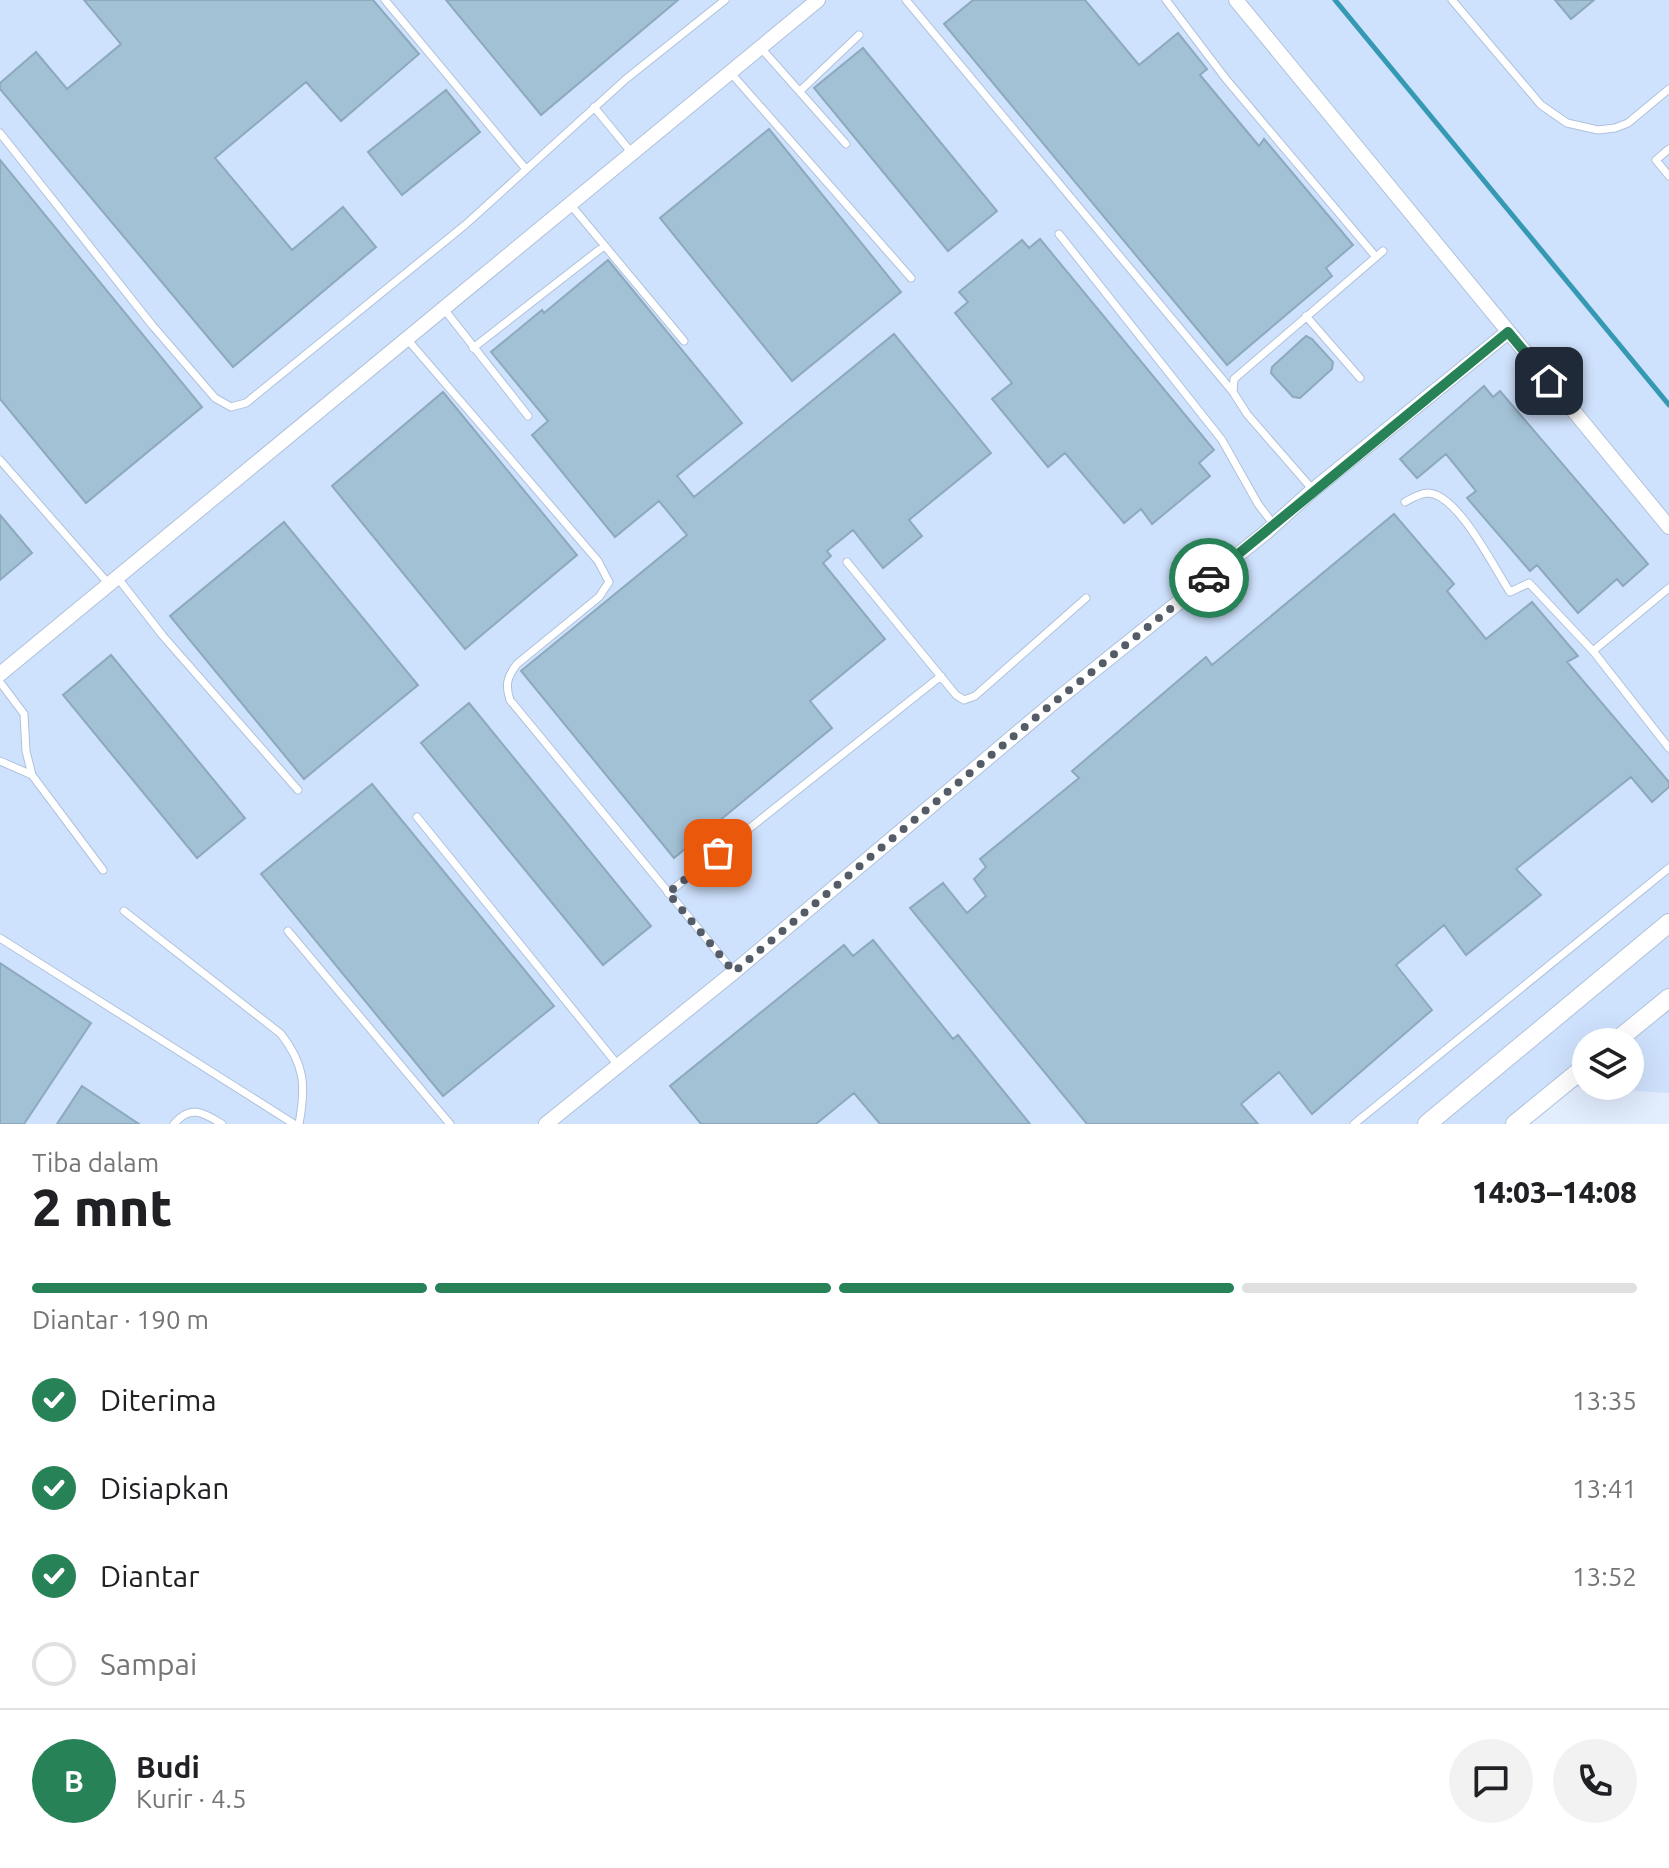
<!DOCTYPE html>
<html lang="id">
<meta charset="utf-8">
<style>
:root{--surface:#fff;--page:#f2f2f2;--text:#202124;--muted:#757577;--line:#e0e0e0;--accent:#288258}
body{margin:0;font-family:Ubuntu,sans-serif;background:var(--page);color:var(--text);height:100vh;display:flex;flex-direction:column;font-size:30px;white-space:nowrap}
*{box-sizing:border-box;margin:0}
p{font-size:26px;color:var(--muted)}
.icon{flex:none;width:44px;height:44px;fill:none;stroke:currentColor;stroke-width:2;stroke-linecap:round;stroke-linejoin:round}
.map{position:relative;height:1124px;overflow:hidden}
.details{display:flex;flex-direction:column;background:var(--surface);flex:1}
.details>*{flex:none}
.controls{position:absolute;left:1572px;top:1028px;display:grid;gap:16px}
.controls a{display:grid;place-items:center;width:72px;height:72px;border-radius:50%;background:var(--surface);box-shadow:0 8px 32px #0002;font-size:40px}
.pin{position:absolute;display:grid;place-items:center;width:68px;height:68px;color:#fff;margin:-34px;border-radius:16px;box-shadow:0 4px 12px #0006}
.courier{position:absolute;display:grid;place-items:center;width:80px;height:80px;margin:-40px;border:6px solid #288258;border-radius:50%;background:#fff;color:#222;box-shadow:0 2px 10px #0007}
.summary em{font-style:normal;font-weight:800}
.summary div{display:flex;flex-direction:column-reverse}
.summary{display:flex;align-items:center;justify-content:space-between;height:136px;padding:0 32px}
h1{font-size:52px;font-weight:800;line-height:60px}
.bar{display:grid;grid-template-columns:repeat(4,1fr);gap:12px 8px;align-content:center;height:96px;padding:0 32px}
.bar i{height:10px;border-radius:6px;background:var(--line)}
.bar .active{background:var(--accent)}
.bar p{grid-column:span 4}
.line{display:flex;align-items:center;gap:20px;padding:0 32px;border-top:2px solid var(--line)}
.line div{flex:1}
.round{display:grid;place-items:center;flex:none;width:84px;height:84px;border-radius:42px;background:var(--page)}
ol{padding:0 32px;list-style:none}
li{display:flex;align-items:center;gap:24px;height:88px}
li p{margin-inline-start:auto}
li .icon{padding:8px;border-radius:50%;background:var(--accent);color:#fff;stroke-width:4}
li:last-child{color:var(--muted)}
li i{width:44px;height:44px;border:4px solid var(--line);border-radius:50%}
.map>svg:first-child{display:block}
</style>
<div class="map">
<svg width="1669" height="1124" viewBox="0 0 1669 1124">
<rect width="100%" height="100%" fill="#e2edfe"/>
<path fill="#cfe2fd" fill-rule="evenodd" d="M 0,0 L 1669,0 L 1669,1093 L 1557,1086 L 1529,1124 L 0,1124 ZM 1586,1042 L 1630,1042 L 1630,1086 L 1586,1086 Z"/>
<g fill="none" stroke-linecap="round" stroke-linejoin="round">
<path stroke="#3699b4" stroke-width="5" d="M 1335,0 L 1669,405"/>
</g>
<path fill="#a3c1d5" stroke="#8ca9bd" stroke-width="2" d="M 84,0 L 373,0 L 419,54 L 341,121 L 306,82 L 215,158 L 292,250 L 343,207 L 376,247 L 233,367 L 0,89 L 0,83 L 36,52 L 67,89 L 121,44 Z
M 446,0 L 678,0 L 541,115 Z
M 973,0 L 1085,0 L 1139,65 L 1178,33 L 1207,69 L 1200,75 L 1259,146 L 1264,139 L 1353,245 L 1326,268 L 1332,276 L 1227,365 L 944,24 Z
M 1555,0 L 1594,0 L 1571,19 Z
M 863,48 L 997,211 L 948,251 L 814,88 Z
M 446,90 L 480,132 L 402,195 L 368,152 Z
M 769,129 L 901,292 L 792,381 L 660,218 Z
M 0,160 L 202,407 L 86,503 L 0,399 Z
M 1040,239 L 1214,450 L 1199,463 L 1210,476 L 1152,524 L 1141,509 L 1124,523 L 1065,453 L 1048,467 L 992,399 L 1012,383 L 955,313 L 968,302 L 959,292 L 1022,240 L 1029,248 Z
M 608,260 L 742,423 L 677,476 L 694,497 L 894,334 L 991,453 L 909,520 L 922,536 L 883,568 L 853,530 L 827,551 L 831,556 L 823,563 L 885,639 L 810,701 L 832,728 L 674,858 L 521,671 L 687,535 L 659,501 L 615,537 L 532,435 L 548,421 L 491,352 L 542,310 L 544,313 Z
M 1306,336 L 1312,339 L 1333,362 L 1332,369 L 1300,398 L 1293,397 L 1271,373 L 1272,367 Z
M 1484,386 L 1493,397 L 1500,391 L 1648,564 L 1623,586 L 1617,579 L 1578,613 L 1537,565 L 1530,571 L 1467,498 L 1476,491 L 1446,454 L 1417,478 L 1400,459 Z
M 443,392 L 577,555 L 465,649 L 332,486 Z
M 1394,514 L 1454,584 L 1447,591 L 1486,639 L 1532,602 L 1578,656 L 1567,662 L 1669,782 L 1669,787 L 1652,802 L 1631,777 L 1516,869 L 1541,895 L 1466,955 L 1444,925 L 1396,965 L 1432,1010 L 1312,1114 L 1279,1072 L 1241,1104 L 1258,1124 L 1087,1124 L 910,908 L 943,883 L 967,913 L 986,896 L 974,879 L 986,867 L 980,859 L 1079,778 L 1072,771 L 1206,657 L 1212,665 Z
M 0,515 L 32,553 L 0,580 Z
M 284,522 L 418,685 L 304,779 L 170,616 Z
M 111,655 L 245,818 L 197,858 L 63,695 Z
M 469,703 L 651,926 L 603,965 L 421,743 Z
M 372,784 L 554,1006 L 443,1096 L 261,874 Z
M 873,940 L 953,1039 L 958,1035 L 1030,1124 L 880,1124 L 854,1093 L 816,1124 L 701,1124 L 670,1086 L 844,945 L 853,956 Z
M 0,963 L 91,1023 L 24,1124 L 0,1124 Z
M 82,1086 L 139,1124 L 57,1124 Z"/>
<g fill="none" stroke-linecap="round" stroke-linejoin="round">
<g stroke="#afc1db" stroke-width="9">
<path id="service" d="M 385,0 L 525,168
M 906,0 L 1233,392
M 1166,0 L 1226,79 L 1376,257
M 1452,0 L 1541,105 L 1567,123 L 1598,130 L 1615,128 L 1628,123 L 1669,89
M 761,48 L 846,144
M 730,72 L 911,278
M 800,91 L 859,35
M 594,107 L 631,152
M 0,133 L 152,325 L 215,398 L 231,407 L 246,403 L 465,225 L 626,79 L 725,0
M 1669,149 L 1656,160 L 1669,176
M 570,204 L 684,341
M 1059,234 L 1222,440 L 1258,504 L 1274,525
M 444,309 L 528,416
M 1306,316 L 1360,378
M 407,339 L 598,561 L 609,582 L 599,597 L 517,664 C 507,677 505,685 510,700 L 734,972
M 473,348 L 604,246
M 0,460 L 108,583
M 1313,490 L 1247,414 L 1233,392 L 1234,379 L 1383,251
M 1405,502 C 1412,498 1420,493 1428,493 C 1458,494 1494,568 1510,592 L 1529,583 L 1593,651
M 847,562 L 956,695 L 964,700 L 975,696 L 1086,598
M 117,577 L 163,636 L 298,790
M 1669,588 L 1593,651 L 1669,748
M 0,682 L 24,714 L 26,751 L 32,775 L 103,870
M 0,761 L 32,775
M 417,817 L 617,1064
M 668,893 L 941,676
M 124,911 L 281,1034 C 305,1065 306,1086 299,1124
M 288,931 L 450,1124
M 0,938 L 294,1124
M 174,1124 C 190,1104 204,1113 222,1124
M 1354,1124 L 1669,868"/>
</g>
<g stroke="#afc1db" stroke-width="16">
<path id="minor" d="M 1236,0 L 1669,527
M 0,674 L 818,0
M 546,1124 L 734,972 L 1053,703 L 1265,533 L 1313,490 L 1508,332"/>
</g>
<g stroke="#afc1db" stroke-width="20">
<path id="tertiary" d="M 1615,1042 L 1669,998
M 1427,1124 L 1669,923
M 1515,1124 L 1586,1066"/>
</g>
<use href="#service" stroke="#fff" stroke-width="7"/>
<use href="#minor" stroke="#fff" stroke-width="14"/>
<use href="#tertiary" stroke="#fff" stroke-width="18"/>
</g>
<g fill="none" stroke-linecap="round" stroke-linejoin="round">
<path stroke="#545c68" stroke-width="8" stroke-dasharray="0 14.4" d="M 718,853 L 668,893 L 734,972 L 1053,703 L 1209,578"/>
<path stroke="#288258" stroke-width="10" d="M 1209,578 L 1508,332 L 1549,381"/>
</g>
</svg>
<div class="controls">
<a><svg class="icon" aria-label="layers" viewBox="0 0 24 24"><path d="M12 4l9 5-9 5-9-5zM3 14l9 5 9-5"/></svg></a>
</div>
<div class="pin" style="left:718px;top:853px;background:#ea580c"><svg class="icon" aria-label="bag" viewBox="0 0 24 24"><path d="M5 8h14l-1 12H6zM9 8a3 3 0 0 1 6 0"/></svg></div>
<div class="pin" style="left:1549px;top:381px;background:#1f2937"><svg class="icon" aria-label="home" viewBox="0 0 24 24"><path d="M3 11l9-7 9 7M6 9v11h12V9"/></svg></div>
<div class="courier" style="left:1209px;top:578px"><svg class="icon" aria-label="car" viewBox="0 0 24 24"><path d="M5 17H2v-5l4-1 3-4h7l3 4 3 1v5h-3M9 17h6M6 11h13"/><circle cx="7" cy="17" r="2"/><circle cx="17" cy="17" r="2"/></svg></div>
</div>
<section class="details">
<div class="summary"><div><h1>2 mnt</h1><p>Tiba dalam</p></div><em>14:03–14:08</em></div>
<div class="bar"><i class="active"></i><i class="active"></i><i class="active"></i><i></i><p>Diantar · 190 m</p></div>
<ol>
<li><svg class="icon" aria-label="check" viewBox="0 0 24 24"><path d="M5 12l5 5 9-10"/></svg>Diterima<p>13:35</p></li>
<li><svg class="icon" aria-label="check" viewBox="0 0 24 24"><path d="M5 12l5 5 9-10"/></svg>Disiapkan<p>13:41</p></li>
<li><svg class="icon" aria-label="check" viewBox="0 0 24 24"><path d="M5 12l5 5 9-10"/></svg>Diantar<p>13:52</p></li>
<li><i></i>Sampai</li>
</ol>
<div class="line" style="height:144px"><b class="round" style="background:var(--accent);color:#fff">B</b><div><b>Budi</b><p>Kurir · 4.5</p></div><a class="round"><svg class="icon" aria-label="chat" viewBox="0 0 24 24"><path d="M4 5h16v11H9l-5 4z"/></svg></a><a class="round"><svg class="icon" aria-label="phone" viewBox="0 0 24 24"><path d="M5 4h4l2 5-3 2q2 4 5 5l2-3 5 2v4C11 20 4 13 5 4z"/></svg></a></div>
</section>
